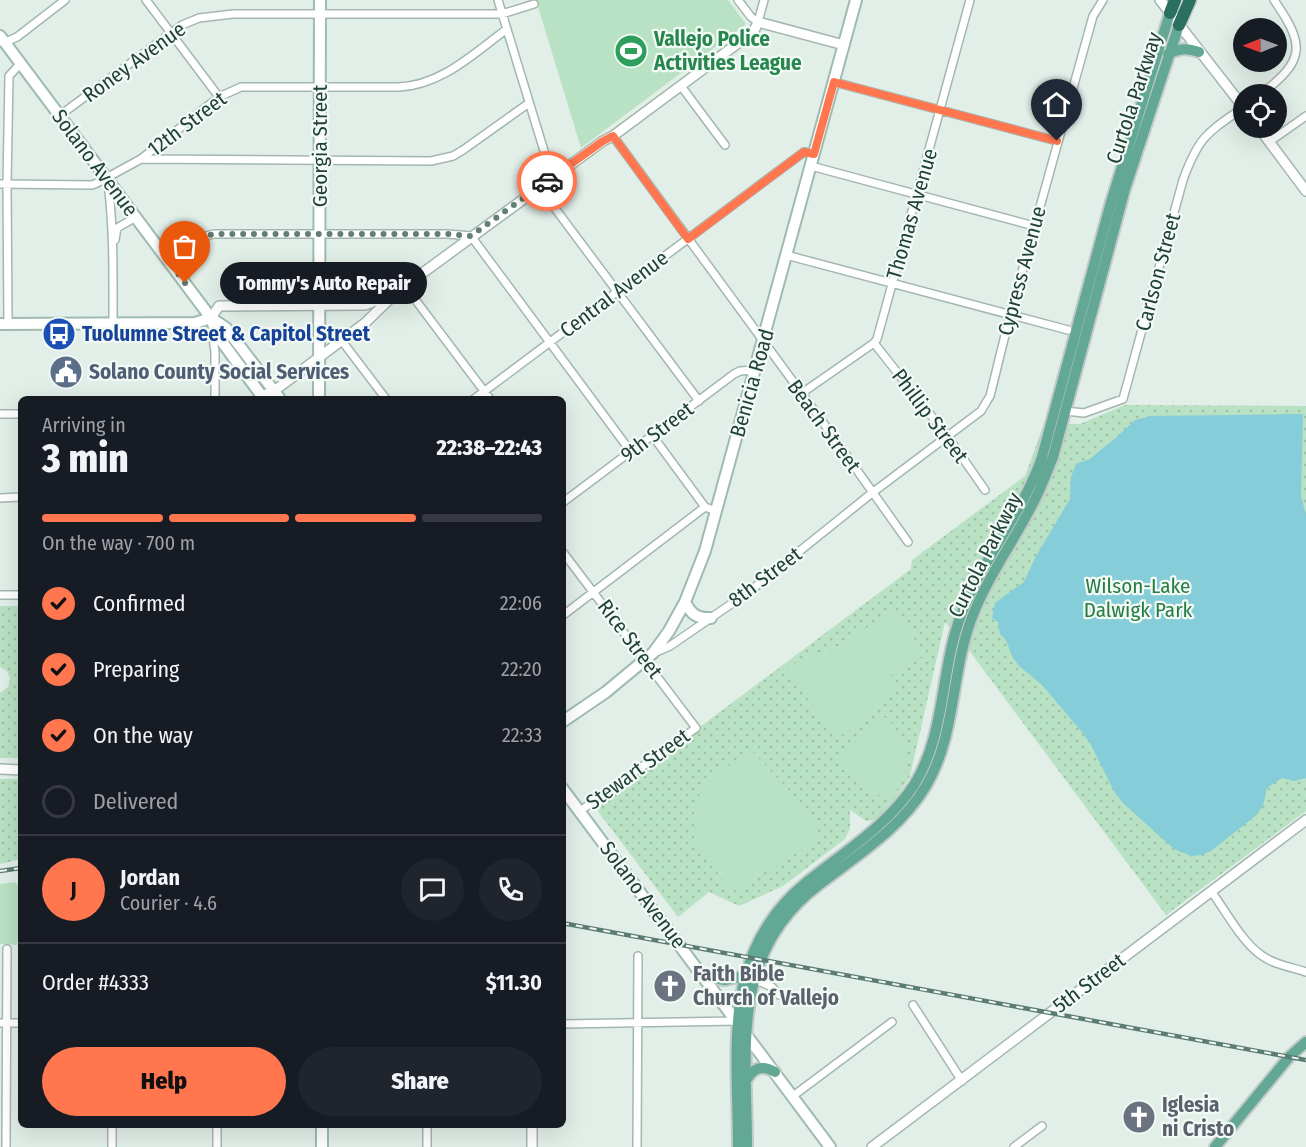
<!DOCTYPE html>
<meta charset="utf-8">
<style>
:root{--surface:#171b24;--page:#20242c;--text:#f1f3f6;--muted:#9ea1a6;--line:#363941;--accent:#ff764f}
body{margin:0;font-family:"Fira Sans Condensed",sans-serif;background:var(--page);color:var(--text);height:100vh;display:flex;flex-direction:column;font-size:22px;white-space:nowrap}
*{box-sizing:border-box;margin:0}
p{font-size:20px;color:var(--muted)}
.icon{flex:none;width:33px;height:33px;fill:none;stroke:currentColor;stroke-width:2;stroke-linecap:round;stroke-linejoin:round}
.map{position:relative;flex:1;overflow:hidden}
.details{position:absolute;left:18px;top:396px;width:548px;height:732px;display:flex;flex-direction:column;background:var(--surface);border-radius:9px;box-shadow:0 6px 24px #0002}
.details>*{flex:none}
.needle{width:39px;rotate:269deg}
.tools{position:absolute;left:1233px;top:18px;display:grid;gap:12px}
.tools a{display:grid;place-items:center;width:54px;height:54px;border-radius:50%;background:var(--surface);box-shadow:0 6px 24px #0002;font-size:30px}
.pin{position:absolute;display:grid;place-items:center;width:51px;height:51px;color:#fff;margin:-62px -26px;border-radius:50% 50% 50% 0;rotate:-45deg;box-shadow:0 0 6px #0007}
.pin .icon{rotate:45deg}
.courier{position:absolute;display:grid;place-items:center;width:60px;height:60px;margin:-30px;border:4px solid #ff764f;border-radius:50%;background:#fff;color:#222;box-shadow:0 2px 8px #0007}
.bubble{position:absolute;height:42px;border-radius:21px;background:var(--surface);box-shadow:0 6px 24px #0002;font-size:20px;font-weight:800;line-height:42px;text-align:center}
.overview em{font-style:normal;font-weight:800}
.overview div{display:flex;flex-direction:column-reverse}
.overview{display:flex;align-items:center;justify-content:space-between;height:102px;padding:0 24px}
h1{font-size:39px;font-weight:800;line-height:45px}
.bar{display:grid;grid-template-columns:repeat(4,1fr);gap:9px 6px;align-content:center;height:72px;padding:0 24px}
.bar i{height:8px;border-radius:4px;background:var(--line)}
.bar .selected{background:var(--accent)}
.bar p{grid-column:span 4}
.line{display:flex;align-items:center;gap:15px;padding:0 24px;border-top:2px solid var(--line)}
.line div{flex:1}
.round{display:grid;place-items:center;flex:none;width:63px;height:63px;border-radius:32px;background:var(--page)}
ol{padding:0 24px;list-style:none}
li{display:flex;align-items:center;gap:18px;height:66px}
li p{margin-inline-start:auto}
li .icon{padding:6px;border-radius:50%;background:var(--accent);color:#111;stroke-width:4}
li:last-child{color:var(--muted)}
li i{width:33px;height:33px;border:3px solid var(--line);border-radius:50%}
.button{display:flex;gap:12px;margin-top:auto;padding:12px 24px}
.button a{flex:1;height:69px;border-radius:36px;background:var(--accent);color:#111;font-size:24px;font-weight:800;line-height:69px;text-align:center}
.button a+a{background:var(--page);color:var(--text)}
.map>svg:first-child{display:block}
</style>
<div class="map">
<svg width="1306" height="1147" viewBox="0 0 1306 1147">
<defs>
<pattern id="grass-dots" width="8" height="8" patternUnits="userSpaceOnUse" patternTransform="scale(1.5)"><rect width="8" height="8" fill="#b9e1c3"/><path d="M2 2h.1M6 6h.1" fill="none" stroke="#9fc2a8" stroke-width="1.8" stroke-linecap="round"/></pattern>
</defs>
<rect width="100%" height="100%" fill="#e2eee8"/>
<path fill="url(#grass-dots)" d="M 1125,405 L 1306,406 L 1306,811 L 1166,915 L 971,653 L 945,622 L 910,776 L 895,800 L 876,820 L 866,821 L 850,810 L 850,828 L 845,839 L 783,886 L 739,906 L 709,892 L 678,917 L 594,806 L 911,569 L 912,560 L 1025,476 L 1046,418 L 1066,424 L 1080,424 Z
M 0,606 L 21,606 L 21,758 L 0,758 L 0,693 L 8,687 L 10,679 L 7,671 L 0,667 Z
M 0,779 L 21,779 L 21,859 L 0,864 Z"/>
<path fill="#b9e1c3" d="M 536,0 L 728,0 L 746,24 L 581,148 Z
M 896,609 L 924,655 L 888,677 L 895,687 L 844,735 L 831,733 L 787,667 L 811,655 L 825,654 Z
M 885,717 C 913,741 912,775 888,801 L 853,778 L 840,767 L 840,755 Z
M 750,749 L 819,822 L 817,840 L 732,892 L 694,841 L 694,813 L 702,786 Z
M 15,882 L 21,888 L 21,916 L 17,945 L 0,944 L 0,884 Z"/>
<path fill="#85cdd8" d="M 1303,414 L 1301,496 L 1306,515 L 1306,778 L 1294,781 L 1282,778 L 1267,788 L 1263,806 L 1254,817 L 1211,851 L 1201,855 L 1191,856 L 1174,849 L 1123,803 L 1115,793 L 1090,743 L 1081,731 L 1042,685 L 1019,666 L 1012,656 L 1006,640 L 1000,634 L 998,622 L 992,618 L 995,603 L 1024,582 L 1035,558 L 1070,499 L 1071,477 L 1076,464 L 1090,459 L 1119,435 L 1135,420 L 1151,416 Z"/>
<g fill="none" stroke-linecap="round" stroke-linejoin="round">
<g stroke="#a4b7af" stroke-width="10">
<path id="minor" d="M 146,0 L 219,97
M 498,0 L 552,177
M 738,0 L 751,17 L 758,22 L 764,0
M 3,43 L 17,37 L 65,0
M 834,82 L 1057,141
M 681,86 L 725,145
M 1261,94 C 1306,60 1305,45 1274,0
M 59,116 L 182,25 L 199,18 L 233,14 L 502,14 L 534,4
M 613,136 L 822,421 L 908,542
M 1269,142 L 1306,116
M 141,159 L 431,161 L 453,156 L 463,150 L 529,103
M 811,166 L 1034,226
M 108,183 C 114,230 113,277 113,324
M 0,184 L 92,185 L 97,183 L 141,159 L 219,97 L 241,87 L 399,87 C 442,85 474,53 507,29
M 539,187 L 699,401
M 115,240 L 117,228 L 136,217
M 163,255 L 191,240 L 214,234 L 448,234 L 471,236 L 631,452
M 786,255 L 1068,330
M 405,286 L 490,399
M 8,324 L 7,184 L 9,76 L 20,64
M 212,330 L 215,352 L 215,399
M 342,341 L 386,399
M 874,343 L 948,437 L 985,490
M 802,393 L 874,343 L 877,339 L 970,0
M 474,399 L 773,175 L 804,152 L 814,154
M 1065,411 L 1084,413 L 1123,399 L 1183,180 C 1199,136 1207,133 1244,107
M 0,414 L 21,414
M 652,435 L 705,507 L 716,511
M 0,498 L 21,497
M 562,503 L 734,374 L 740,371 L 754,370
M 562,551 L 696,728 L 580,811
M 0,595 L 21,595
M 562,616 L 705,507
M 654,653 L 670,646 L 750,591 L 872,493 L 981,411 L 990,396 L 1010,315 L 1093,16 L 1103,0
M 1211,891 C 1225,910 1242,942 1261,955 C 1274,965 1292,967 1306,972
M 754,979 L 772,987 L 779,995
M 913,1005 L 962,1081
M 0,1023 L 21,1023
M 562,1024 L 737,1021
M 793,1096 L 892,1022
M 112,1125 L 112,1147
M 427,1125 L 427,1147
M 6,1147 L 7,949
M 217,1147 L 217,1125
M 637,1147 L 638,956
M 1014,1147 L 1042,1126"/>
</g>
<g stroke="#a4b7af" stroke-width="12">
<path id="tertiary" d="M 1160,0 L 1244,108
M 1259,128 L 1306,191
M 211,318 L 219,306 L 365,305 L 388,296
M 262,396 L 274,391 L 365,323 L 398,291 L 603,141 L 613,136 L 741,41 L 754,31 L 758,22 L 844,45
M 0,769 L 21,770
M 532,1147 L 532,1125
M 872,1147 L 1306,820"/>
</g>
<g stroke="#9fbbb0" stroke-width="14">
<path id="secondary" d="M 0,36 L 202,306 L 211,318 L 217,335 L 264,399
M 211,318 L 226,328 L 280,399
M 0,324 L 195,323 L 211,318
M 319,399 L 320,0
M 685,602 C 691,614 697,619 711,618
M 562,722 L 606,692 L 653,653 L 669,631 L 685,602 L 705,551 L 856,0
M 562,788 L 830,1147
M 322,1147 L 322,1125"/>
</g>
<g stroke="#c1cac7" stroke-width="14">
<path id="primary" d="M 1168,54 C 1180,48 1187,48 1199,52
M 703,976 L 725,980 L 744,976
M 747,1079 C 754,1067 763,1065 775,1072
M 738,1147 C 738,1049 720,952 807,882 C 845,851 887,826 914,785 C 946,734 940,670 961,615 C 982,559 1023,513 1042,457 L 1111,202 L 1170,13
M 747,1147 C 747,1048 729,952 820,884 C 858,855 901,828 926,786 C 956,735 951,674 971,620 C 988,574 1019,535 1039,491 C 1044,480 1048,469 1053,457 L 1125,189 L 1179,25
M 1215,1147 L 1289,1057 L 1306,1042"/>
</g>
<g stroke="#c1cac7" stroke-width="15">
<path id="motorway" d="M 1170,13 L 1175,0
M 1179,25 L 1190,0"/>
</g>
<use href="#minor" stroke="#fff" stroke-width="7"/>
<use href="#tertiary" stroke="#fff" stroke-width="9"/>
<use href="#secondary" stroke="#fff" stroke-width="10"/>
<use href="#primary" stroke="#62a894" stroke-width="10"/>
<use href="#motorway" stroke="#297060" stroke-width="12"/>
<g stroke="#5b7c73" stroke-width="4.5">
<path id="rail" d="M 0,871 L 21,868
M 562,923 L 1306,1060"/>
</g>
<use href="#rail" stroke="#f3faf6" stroke-width="2" stroke-dasharray="7" stroke-linecap="butt"/>
</g>
<g fill="none" stroke-linecap="round" stroke-linejoin="round">
<path stroke="#647e75" stroke-width="6" stroke-dasharray="0 10.8" d="M 185,283 L 164,255 L 191,240 L 214,234 L 448,234 L 471,236 L 547,181"/>
<path stroke="#ff764f" stroke-width="8" d="M 547,181 L 603,141 L 613,136 L 688,239 L 804,152 L 814,154 L 834,82 L 1057,141"/>
</g>
<defs>
<g id="stadium-disc" transform="scale(1.725)"><circle r="9.5" fill="#2e9e5b" stroke="#f3faf6"/><path d="M0-5a6.5 5 0 1 0 0 10a6.5 5 0 1 0 0-10ZM-3.5-1.8h7v3.6h-7Z" fill="#fff"/></g>
<g id="bus-disc" transform="scale(1.725)"><circle r="9.5" fill="#1a4fb4" stroke="#f3faf6"/><path d="M-5-6H5V4H4V6H2V4H-2V6H-4V4H-5ZM-3.5-4V0h7V-4ZM-3.5 1.2v1.5H-2V1.2ZM2 1.2v1.5H3.5V1.2Z" fill="#fff"/></g>
<g id="civic-disc" transform="scale(1.725)"><circle r="9.5" fill="#5c6f8a" stroke="#f3faf6"/><path d="M-.6-6.5H3V-4.5H.6V-3L4-1V1h2V6H-6V1h2V-1L-.6-3ZM-1.2 2.5V6h2.4V2.5Z" fill="#fff"/></g>
<g id="church-disc" transform="scale(1.725)"><circle r="9.5" fill="#6b7280" stroke="#f3faf6"/><path d="M-1.2-6h2.4v3.5h3.3v2.4h-3.3V6h-2.4V-.1h-3.3v-2.4h3.3Z" fill="#fff"/></g>
</defs>
<g fill-rule="evenodd">
<use href="#stadium-disc" x="631" y="51"/>
<use href="#bus-disc" x="59" y="334"/>
<use href="#civic-disc" x="66" y="372"/>
<use href="#church-disc" x="670" y="986"/>
<use href="#church-disc" x="1139" y="1117"/>
</g>
<g text-anchor="middle" stroke-width="4.5" stroke-linejoin="round" paint-order="stroke">
<g font-size="21" font-weight="bold" fill="#27864d" stroke="#f3faf6" text-anchor="start">
<text x="654" y="46">Vallejo Police<tspan x="654" dy="24">Activities League</tspan></text>
</g>
<g font-size="21" fill="#204137" stroke="#f3faf6">
<text transform="translate(134 62) rotate(-36)" y="7">Roney Avenue</text>
<text transform="translate(1134 98) rotate(-72)" y="7">Curtola Parkway</text>
<text transform="translate(187 124) rotate(-37)" y="7">12th Street</text>
<text transform="translate(320 146) rotate(-90)" y="7">Georgia Street</text>
<text transform="translate(95 163) rotate(53)" y="7">Solano Avenue</text>
<text transform="translate(912 214) rotate(-74)" y="7">Thomas Avenue</text>
<text transform="translate(1022 271) rotate(-75)" y="7">Cypress Avenue</text>
<text transform="translate(1158 272) rotate(-75)" y="7">Carlson Street</text>
<text transform="translate(614 294) rotate(-37)" y="7">Central Avenue</text>
<text transform="translate(752 383) rotate(-74)" y="7">Benicia Road</text>
<text transform="translate(930 416) rotate(53)" y="7">Phillip Street</text>
<text transform="translate(824 426) rotate(54)" y="7">Beach Street</text>
<text transform="translate(657 432) rotate(-37)" y="7">9th Street</text>
<text transform="translate(985 555) rotate(-63)" y="7">Curtola Parkway</text>
<text transform="translate(765 577) rotate(-37)" y="7">8th Street</text>
<text transform="translate(630 639) rotate(53)" y="7">Rice Street</text>
<text transform="translate(638 769) rotate(-36)" y="7">Stewart Street</text>
<text transform="translate(643 895) rotate(53)" y="7">Solano Avenue</text>
<text transform="translate(1089 983) rotate(-37)" y="7">5th Street</text>
</g>
<g font-size="21" font-weight="bold" fill="#164399" stroke="#f3faf6" text-anchor="start">
<text x="82" y="341">Tuolumne Street &amp; Capitol Street</text>
</g>
<g font-size="21" font-weight="bold" fill="#4e5e75" stroke="#f3faf6" text-anchor="start">
<text x="89" y="379">Solano County Social Services</text>
</g>
<g font-size="21" fill="#267c45" stroke="#f3faf6">
<text x="1138" y="593">Wilson-Lake<tspan x="1138" dy="24">Dalwigk Park</tspan></text>
</g>
<g font-size="21" font-weight="bold" fill="#5b616d" stroke="#f3faf6" text-anchor="start">
<text x="693" y="981">Faith Bible<tspan x="693" dy="24">Church of Vallejo</tspan></text>
<text x="1162" y="1112">Iglesia<tspan x="1162" dy="24">ni Cristo</tspan></text>
</g>
</g>
</svg>
<div class="tools">
<a><svg class="needle" viewBox="-14 -14 28 28"><path d="M0-13l5 13h-10z" fill="#e53935"/><path d="M0 13l5-13h-10z" fill="#9ea1a6"/></svg></a>
<a><svg class="icon" aria-label="locate" viewBox="0 0 24 24"><circle cx="12" cy="12" r="6"/><path d="M12 2v4M12 18v4M2 12h4M18 12h4"/></svg></a>
</div>
<div class="pin" style="left:185px;top:283px;background:#ea580c"><svg class="icon" aria-label="bag" viewBox="0 0 24 24"><path d="M5 8h14l-1 12H6zM9 8a3 3 0 0 1 6 0"/></svg></div>
<div class="pin" style="left:1057px;top:141px;background:#1f2937"><svg class="icon" aria-label="home" viewBox="0 0 24 24"><path d="M3 11l9-7 9 7M6 9v11h12V9"/></svg></div>
<div class="courier" style="left:547px;top:181px"><svg class="icon" aria-label="car" viewBox="0 0 24 24"><path d="M5 17H2v-5l4-1 3-4h7l3 4 3 1v5h-3M9 17h6M6 11h13"/><circle cx="7" cy="17" r="2"/><circle cx="17" cy="17" r="2"/></svg></div>
<div class="bubble" style="left:220px;top:262px;width:207px">Tommy's Auto Repair</div>
<section class="details">
<div class="overview"><div><h1>3 min</h1><p>Arriving in</p></div><em>22:38–22:43</em></div>
<div class="bar"><i class="selected"></i><i class="selected"></i><i class="selected"></i><i></i><p>On the way · 700 m</p></div>
<ol>
<li><svg class="icon" aria-label="check" viewBox="0 0 24 24"><path d="M5 12l5 5 9-10"/></svg>Confirmed<p>22:06</p></li>
<li><svg class="icon" aria-label="check" viewBox="0 0 24 24"><path d="M5 12l5 5 9-10"/></svg>Preparing<p>22:20</p></li>
<li><svg class="icon" aria-label="check" viewBox="0 0 24 24"><path d="M5 12l5 5 9-10"/></svg>On the way<p>22:33</p></li>
<li><i></i>Delivered</li>
</ol>
<div class="line" style="height:108px"><b class="round" style="background:var(--accent);color:#111">J</b><div><b>Jordan</b><p>Courier · 4.6</p></div><a class="round"><svg class="icon" aria-label="chat" viewBox="0 0 24 24"><path d="M4 5h16v11H9l-5 4z"/></svg></a><a class="round"><svg class="icon" aria-label="phone" viewBox="0 0 24 24"><path d="M5 4h4l2 5-3 2q2 4 5 5l2-3 5 2v4C11 20 4 13 5 4z"/></svg></a></div>
<div class="line" style="height:78px"><div>Order #4333</div><b>$11.30</b></div>
<div class="button"><a>Help</a><a>Share</a></div>
</section>
</div>
